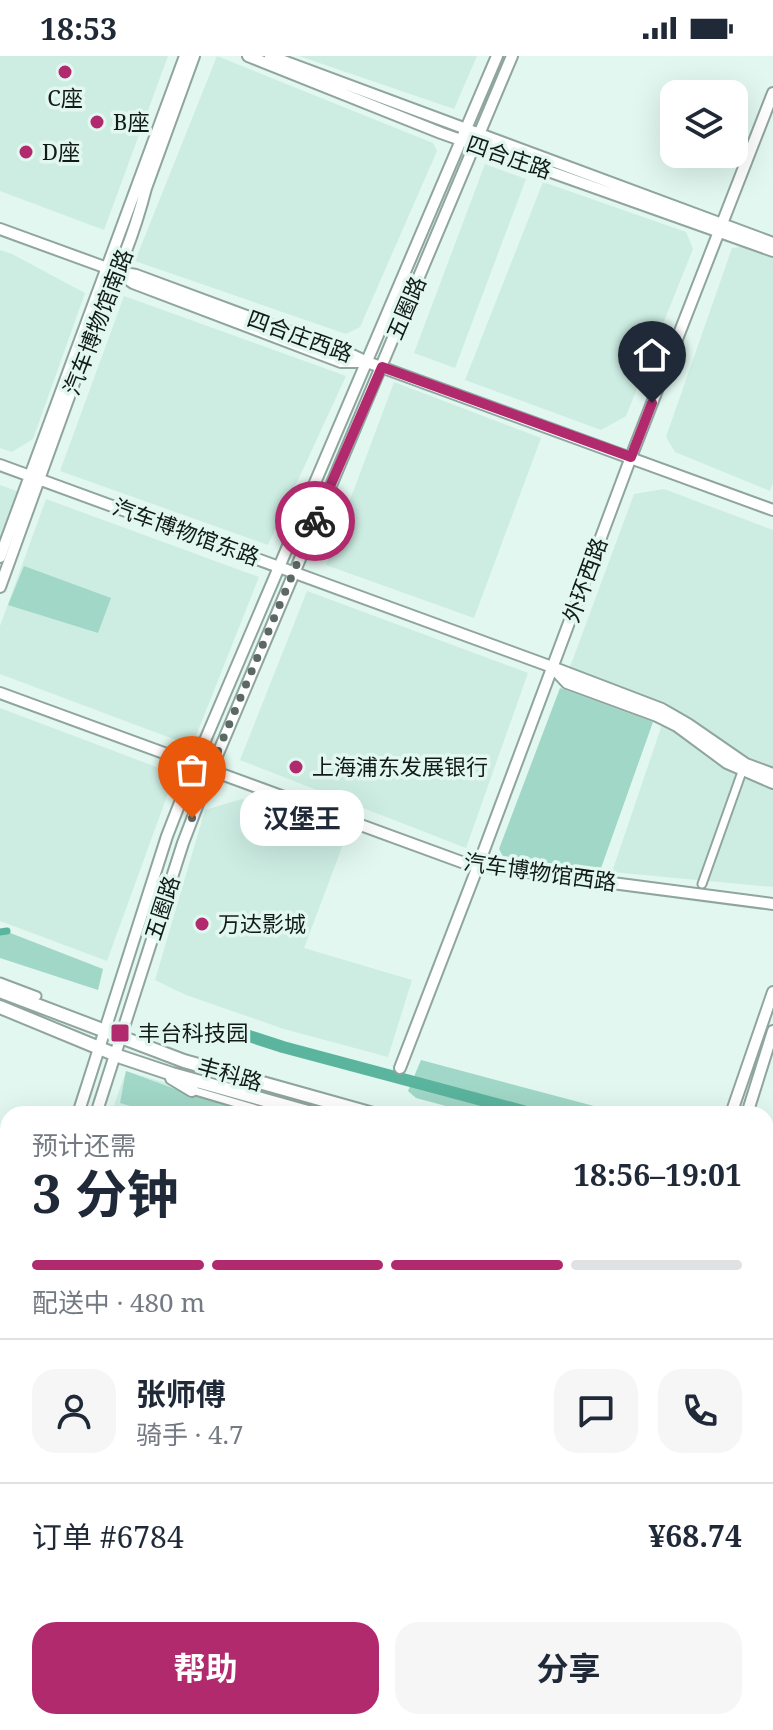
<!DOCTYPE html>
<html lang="zh">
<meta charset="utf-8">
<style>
:root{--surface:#fff;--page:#f6f6f7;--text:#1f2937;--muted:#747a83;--line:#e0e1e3;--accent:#b12a6d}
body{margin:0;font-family:"Noto Serif","Noto Sans SC",serif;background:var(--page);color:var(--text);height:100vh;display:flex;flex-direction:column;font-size:30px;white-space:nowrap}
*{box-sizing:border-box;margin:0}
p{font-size:26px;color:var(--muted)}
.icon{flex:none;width:44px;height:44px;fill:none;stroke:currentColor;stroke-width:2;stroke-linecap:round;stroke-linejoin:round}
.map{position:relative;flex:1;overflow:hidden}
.panel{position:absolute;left:0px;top:1050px;width:774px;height:624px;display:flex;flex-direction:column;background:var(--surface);border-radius:24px 24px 0 0;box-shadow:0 8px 32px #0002}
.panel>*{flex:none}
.tools{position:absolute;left:660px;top:24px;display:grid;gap:16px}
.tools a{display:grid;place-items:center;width:88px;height:88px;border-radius:16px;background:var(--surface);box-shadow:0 8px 32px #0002;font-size:40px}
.pin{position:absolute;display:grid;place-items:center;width:68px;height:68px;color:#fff;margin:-82px -34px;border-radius:50% 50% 50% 0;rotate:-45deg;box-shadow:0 0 8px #0007}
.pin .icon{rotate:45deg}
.courier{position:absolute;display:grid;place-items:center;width:80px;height:80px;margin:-40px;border:6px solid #b12a6d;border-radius:50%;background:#fff;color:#222;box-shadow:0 2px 10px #0007}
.bubble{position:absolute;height:56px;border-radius:24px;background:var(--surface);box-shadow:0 8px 32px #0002;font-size:26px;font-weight:700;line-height:56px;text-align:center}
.head em{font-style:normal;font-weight:700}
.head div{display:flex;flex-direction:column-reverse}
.head{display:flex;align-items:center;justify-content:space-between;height:136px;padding:0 32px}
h1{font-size:52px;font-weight:700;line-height:60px}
.bar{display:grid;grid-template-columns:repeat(4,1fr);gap:12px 8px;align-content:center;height:96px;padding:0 32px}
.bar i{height:10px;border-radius:6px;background:var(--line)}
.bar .selected{background:var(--accent)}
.bar p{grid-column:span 4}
.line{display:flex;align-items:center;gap:20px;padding:0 32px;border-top:2px solid var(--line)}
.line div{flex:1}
.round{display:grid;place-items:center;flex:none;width:84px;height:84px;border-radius:24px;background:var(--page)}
.cta{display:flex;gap:16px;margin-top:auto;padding:16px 32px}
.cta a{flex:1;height:92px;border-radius:24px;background:var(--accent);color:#fff;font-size:32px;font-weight:700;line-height:92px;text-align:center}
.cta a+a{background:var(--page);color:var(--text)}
.status{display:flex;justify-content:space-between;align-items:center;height:56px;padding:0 40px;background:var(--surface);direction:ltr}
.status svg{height:22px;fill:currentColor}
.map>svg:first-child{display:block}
</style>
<div class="status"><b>18:53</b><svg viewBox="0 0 49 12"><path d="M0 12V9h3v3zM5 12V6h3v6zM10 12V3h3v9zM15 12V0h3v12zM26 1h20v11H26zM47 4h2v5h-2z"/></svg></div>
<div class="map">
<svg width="773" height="1674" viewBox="0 0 773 1674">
<rect width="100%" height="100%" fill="#e1f7f0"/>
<path fill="#cdede3" d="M 0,0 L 168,0 L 104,174 L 0,135 Z
M 217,0 L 433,87 L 437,95 L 360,271 L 346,278 L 135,205 Z
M 299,0 L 477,0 L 454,53 Z
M 485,108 L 526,123 L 455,312 L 414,297 Z
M 543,126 L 686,176 L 693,193 L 626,360 L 601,374 L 465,324 Z
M 748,190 L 773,202 L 773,427 L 770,435 L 675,396 L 666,381 L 732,192 Z
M 0,194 L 12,198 L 85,237 L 33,383 L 12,396 L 0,392 Z
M 124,240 L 346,320 L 268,489 L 60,415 Z
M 394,326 L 541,382 L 474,562 L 326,509 Z
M 0,429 L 22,437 L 0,494 Z
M 664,433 L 773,474 L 773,831 L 612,816 L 669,648 L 570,611 L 634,438 Z
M 46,443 L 259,521 L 192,690 L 0,618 L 0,570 Z
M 307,535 L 528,617 L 466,792 L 240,704 Z
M 0,652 L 175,718 L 107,905 L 0,865 Z
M 242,743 L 347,778 L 304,892 L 412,924 L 388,1001 L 284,973 L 186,939 L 155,924 L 205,754 Z
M 126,1015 L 269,1058 L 111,1058 Z
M 8,1371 L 8,1588 L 0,1585 L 0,1397 Z
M 766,1557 L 773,1560 L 773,1674 L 602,1674 L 605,1666 L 766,1666 Z
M 297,1666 L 494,1666 L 491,1674 L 326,1674 Z"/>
<path fill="#a1d7c7" d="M 24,510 L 111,542 L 98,577 L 8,549 Z
M 560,632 L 653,666 L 600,815 L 505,804 L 499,793 Z
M 0,873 L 103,913 L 98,934 L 0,902 Z
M 421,1004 L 624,1058 L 476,1058 L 416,1042 L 408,1035 Z
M 126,1015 L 194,1040 L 260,1058 L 158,1058 L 120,1047 Z
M 8,1398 L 8,1461 L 0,1484 L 0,1424 Z
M 73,1666 L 105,1666 L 127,1674 L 98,1674 Z"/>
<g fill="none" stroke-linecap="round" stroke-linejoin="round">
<path stroke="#5bb49e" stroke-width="7" d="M 0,876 L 7,875"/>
<path stroke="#5bb49e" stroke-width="12" d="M 243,978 L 283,991 L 534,1058
M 766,1125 L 773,1105
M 570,1674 L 573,1666"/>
<g stroke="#8fa59e" stroke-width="11">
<path id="street" d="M 702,828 L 743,713
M 0,926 L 37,940
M 192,1034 L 273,1058
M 0,1449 L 8,1451
M 0,1595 L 8,1598
M 0,1628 L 8,1630
M 118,1666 L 142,1674
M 223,1666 L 248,1674
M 586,1674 L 589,1666"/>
</g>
<g stroke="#8fa59e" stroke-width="14">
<path id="secondary" d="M 248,0 L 441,77 L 773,195
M 270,0 L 773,187
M 0,173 L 118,216 L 136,219 L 287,275 C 314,282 341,293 367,306 L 773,454
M 122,219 L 133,227 L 341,306 L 365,306
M 0,409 L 552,611 L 662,653 L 688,668 L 746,708 L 773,718
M 0,501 L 185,0
M 0,531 L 104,244 C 122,209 136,171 146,132 L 194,0
M 556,615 L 567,627 L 657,660 L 677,670 L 727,707 L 773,727
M 0,637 L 467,808 L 773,848
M 400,1012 L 478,810 L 631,401 L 773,37
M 78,1058 L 167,780 L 195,708 L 497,0
M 96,1058 L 183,787 L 211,714 L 512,0
M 731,1058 L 773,936
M 747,1058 L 773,975
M 0,1297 L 8,1272
M 0,1349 L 8,1323
M 766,1546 L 773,1548
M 0,1607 L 8,1610
M 0,1617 L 8,1619
M 152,1666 L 181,1674
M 185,1666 L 210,1674
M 512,1674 L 514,1666
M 528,1674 L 531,1666"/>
</g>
<g stroke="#8fa59e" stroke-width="16">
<path id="primary" d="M 0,935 L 184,1005 L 373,1058
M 0,951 L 121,1001 L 172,1018 L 315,1058
M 172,1022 L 192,1034
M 766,1158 L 773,1160
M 766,1175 L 773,1177"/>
</g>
<use href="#street" stroke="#fff" stroke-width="7"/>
<use href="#secondary" stroke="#fff" stroke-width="10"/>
<use href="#primary" stroke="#fff" stroke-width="12"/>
</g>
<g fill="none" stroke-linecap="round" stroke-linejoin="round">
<path stroke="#5b6864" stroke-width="8" stroke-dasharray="0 14.4" d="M 192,762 L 218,695 L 315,465"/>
<path stroke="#b12a6d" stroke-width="10" d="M 315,465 L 382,311 L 631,401 L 652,347"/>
</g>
<g fill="#b12a6d" stroke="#e1f7f0" stroke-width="3">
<circle cx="65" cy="16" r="8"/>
<circle cx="97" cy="66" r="8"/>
<circle cx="26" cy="96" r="8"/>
<circle cx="296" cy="711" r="8"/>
<circle cx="202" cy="868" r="8"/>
<rect x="110" y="967" width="20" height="20" rx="4"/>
</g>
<g text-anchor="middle" stroke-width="7" stroke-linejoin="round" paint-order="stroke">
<g font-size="22" fill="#131b19" stroke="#e1f7f0" text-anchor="start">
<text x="65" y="50" text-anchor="middle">C座</text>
<text x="113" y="74">B座</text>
<text x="42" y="104">D座</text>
<text x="312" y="719">上海浦东发展银行</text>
<text x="218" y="876">万达影城</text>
<text x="138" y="985">丰台科技园</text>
</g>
<g font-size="22" fill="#131b19" stroke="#e1f7f0">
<text transform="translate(509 101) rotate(19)" y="8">四合庄路</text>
<text transform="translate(406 252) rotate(-67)" y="8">五圈路</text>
<text transform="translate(98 266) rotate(-69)" y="8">汽车博物馆南路</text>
<text transform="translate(300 280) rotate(20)" y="8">四合庄西路</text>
<text transform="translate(186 476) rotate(20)" y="8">汽车博物馆东路</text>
<text transform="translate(585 524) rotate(-70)" y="8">外环西路</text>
<text transform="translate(540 816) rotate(8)" y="8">汽车博物馆西路</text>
<text transform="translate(162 852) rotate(-72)" y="8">五圈路</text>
<text transform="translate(230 1018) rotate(16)" y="8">丰科路</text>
</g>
</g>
</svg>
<div class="tools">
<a><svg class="icon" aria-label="layers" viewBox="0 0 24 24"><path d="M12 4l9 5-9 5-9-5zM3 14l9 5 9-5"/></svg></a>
</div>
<div class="pin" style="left:192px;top:762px;background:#ea580c"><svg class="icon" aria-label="bag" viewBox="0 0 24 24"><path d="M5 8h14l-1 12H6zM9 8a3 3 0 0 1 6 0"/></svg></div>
<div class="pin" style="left:652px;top:347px;background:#1f2937"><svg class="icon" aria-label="home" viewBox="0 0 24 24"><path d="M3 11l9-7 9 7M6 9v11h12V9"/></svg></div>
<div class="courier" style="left:315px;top:465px"><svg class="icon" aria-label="bike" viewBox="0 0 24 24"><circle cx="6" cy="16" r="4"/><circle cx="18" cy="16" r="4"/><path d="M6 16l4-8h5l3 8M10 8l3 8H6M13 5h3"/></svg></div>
<div class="bubble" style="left:240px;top:734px;width:124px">汉堡王</div>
<section class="panel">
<div class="head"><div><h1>3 分钟</h1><p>预计还需</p></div><em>18:56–19:01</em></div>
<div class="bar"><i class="selected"></i><i class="selected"></i><i class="selected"></i><i></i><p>配送中 · 480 m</p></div>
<div class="line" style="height:144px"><a class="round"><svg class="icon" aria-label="person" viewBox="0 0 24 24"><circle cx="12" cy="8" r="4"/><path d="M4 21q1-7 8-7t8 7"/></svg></a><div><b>张师傅</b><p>骑手 · 4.7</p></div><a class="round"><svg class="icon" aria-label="chat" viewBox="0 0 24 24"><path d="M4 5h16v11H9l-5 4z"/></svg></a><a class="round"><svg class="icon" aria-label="phone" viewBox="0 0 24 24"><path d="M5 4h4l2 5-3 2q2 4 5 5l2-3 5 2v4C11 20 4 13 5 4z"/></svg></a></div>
<div class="line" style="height:104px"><div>订单 #6784</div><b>¥68.74</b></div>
<div class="cta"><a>帮助</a><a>分享</a></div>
</section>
</div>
